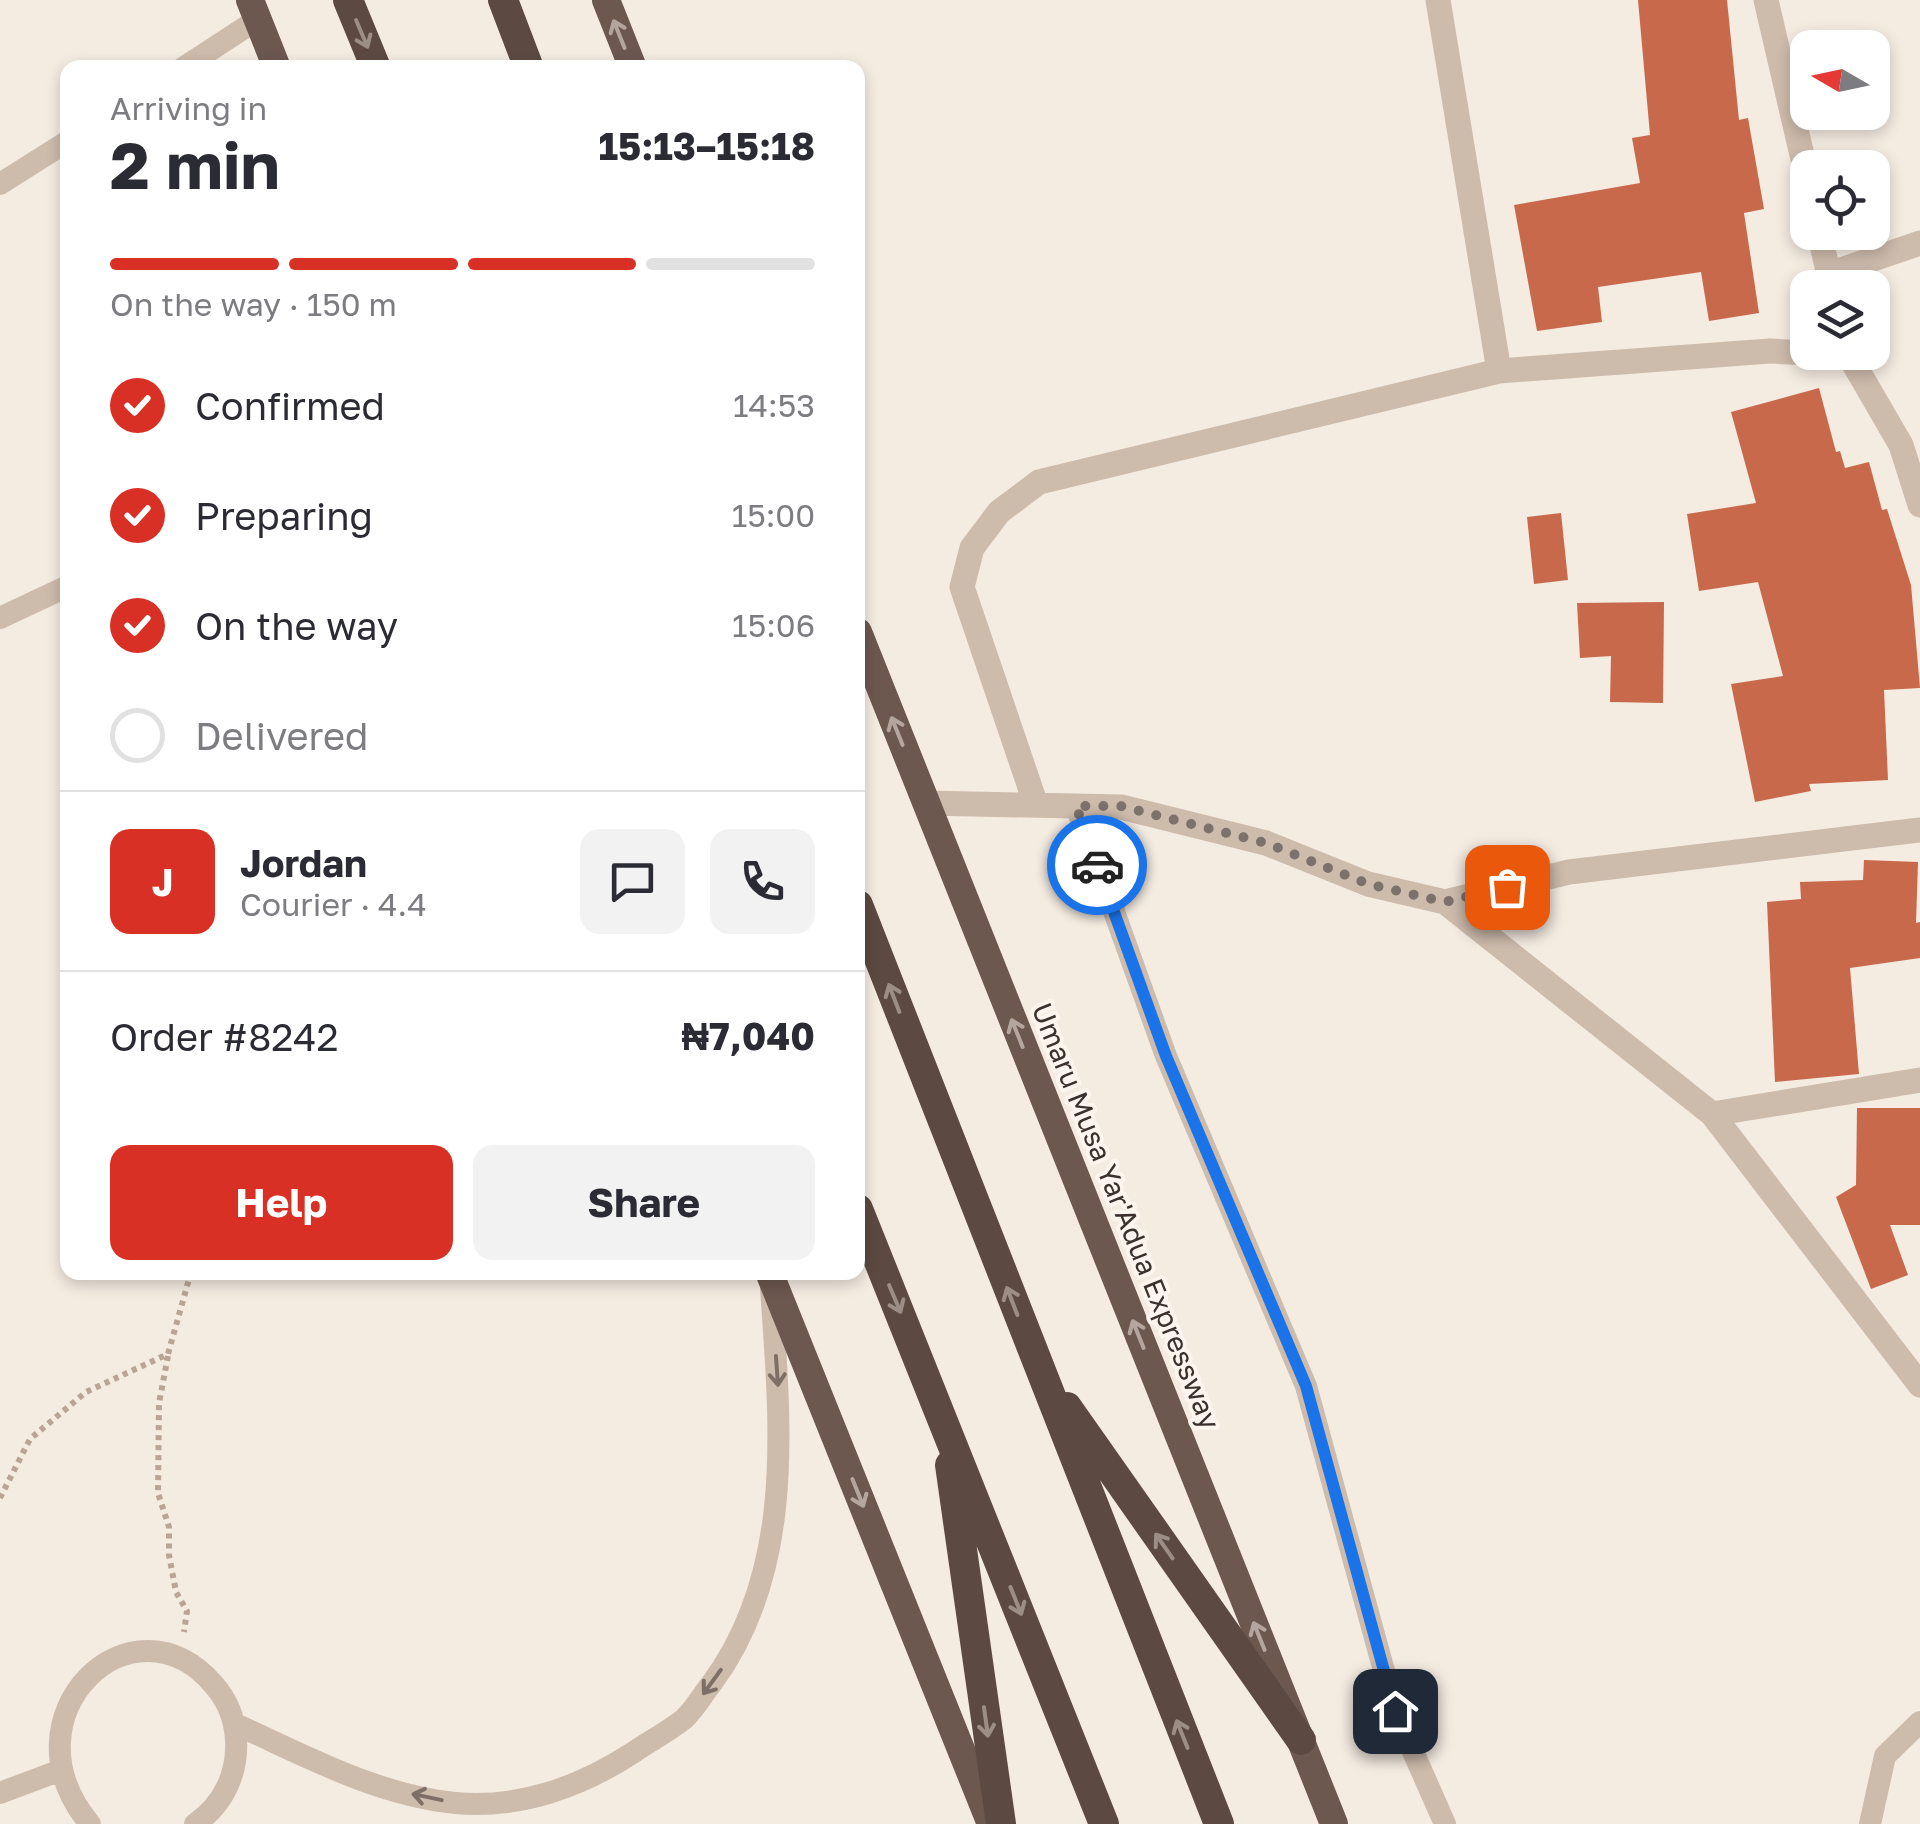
<!DOCTYPE html>
<meta charset="utf-8">
<style>
:root{--surface:#fff;--page:#f2f2f3;--text:#2b2b33;--muted:#7c7c81;--line:#e1e1e2;--accent:#d93025}
body{margin:0;font-family:"Golos Text",sans-serif;background:var(--page);color:var(--text);height:100vh;display:flex;flex-direction:column;font-size:38px;white-space:nowrap}
*{box-sizing:border-box;margin:0}
p{font-size:32px;color:var(--muted)}
.icon{flex:none;width:55px;height:55px;fill:none;stroke:currentColor;stroke-width:2;stroke-linecap:round;stroke-linejoin:round}
.map{position:relative;flex:1;overflow:hidden}
.details{position:absolute;left:60px;top:60px;width:805px;height:1220px;display:flex;flex-direction:column;background:var(--surface);border-radius:20px;box-shadow:0 5px 15px #0003}
.details>*{flex:none}
.needle{width:65px;rotate:279deg}
.controls{position:absolute;left:1790px;top:30px;display:grid;gap:20px}
.controls a{display:grid;place-items:center;width:100px;height:100px;border-radius:20px;background:var(--surface);box-shadow:0 5px 15px #0003;font-size:50px}
.pin{position:absolute;display:grid;place-items:center;width:85px;height:85px;color:#fff;margin:-42px;border-radius:20px;box-shadow:0 5px 15px #0006}
.courier{position:absolute;display:grid;place-items:center;width:100px;height:100px;margin:-50px;border:8px solid #1a73e8;border-radius:50%;background:#fff;color:#222;box-shadow:0 2px 12px #0007}
.summary em{font-style:normal;font-weight:700}
.summary div{display:flex;flex-direction:column-reverse}
.summary{display:flex;align-items:center;justify-content:space-between;height:170px;padding:0 50px}
h1{font-size:65px;font-weight:700;line-height:75px}
.bar{display:grid;grid-template-columns:repeat(4,1fr);gap:15px 10px;align-content:center;height:120px;padding:0 50px}
.bar i{height:12px;border-radius:8px;background:var(--line)}
.bar .active{background:var(--accent)}
.bar p{grid-column:span 4}
.line{display:flex;align-items:center;gap:25px;padding:0 50px;border-top:2px solid var(--line)}
.line div{flex:1}
.round{display:grid;place-items:center;flex:none;width:105px;height:105px;border-radius:20px;background:var(--page)}
ol{padding:0 50px;list-style:none}
li{display:flex;align-items:center;gap:30px;height:110px}
li p{margin-inline-start:auto}
li .icon{padding:10px;border-radius:50%;background:var(--accent);color:#fff;stroke-width:4}
li:last-child{color:var(--muted)}
li i{width:55px;height:55px;border:5px solid var(--line);border-radius:50%}
.action{display:flex;gap:20px;margin-top:auto;padding:20px 50px}
.action a{flex:1;height:115px;border-radius:20px;background:var(--accent);color:#fff;font-size:40px;font-weight:700;line-height:115px;text-align:center}
.action a+a{background:var(--page);color:var(--text)}
.map>svg:first-child{display:block}
</style>
<div class="map">
<svg width="1920" height="1824" viewBox="0 0 1920 1824">
<rect width="100%" height="100%" fill="#f4ebe1"/>
<path fill="#c8694b" d="M 1638,0 L 1727,0 L 1739,120 L 1748,118 L 1764,209 L 1744,213 L 1759,313 L 1709,321 L 1701,272 L 1598,287 L 1602,322 L 1537,331 L 1514,205 L 1640,183 L 1632,138 L 1650,135 Z
M 1819,388 L 1836,452 L 1840,451 L 1845,468 L 1869,462 L 1882,510 L 1887,509 L 1911,585 L 1920,688 L 1884,690 L 1888,780 L 1809,784 L 1811,791 L 1755,802 L 1731,684 L 1783,676 L 1758,582 L 1699,591 L 1687,514 L 1756,503 L 1731,412 Z
M 1561,513 L 1568,580 L 1534,584 L 1527,517 Z
M 1664,602 L 1663,703 L 1610,702 L 1611,656 L 1580,658 L 1577,603 Z
M 1864,860 L 1918,862 L 1916,923 L 1920,922 L 1920,958 L 1850,968 L 1859,1074 L 1775,1082 L 1767,902 L 1801,899 L 1800,882 L 1863,880 Z
M 1857,1108 L 1920,1108 L 1920,1225 L 1890,1225 L 1908,1275 L 1871,1289 L 1836,1197 L 1856,1185 Z"/>
<g fill="none" stroke-linecap="round" stroke-linejoin="round">
<path stroke="#b9a596" stroke-width="6" stroke-dasharray="5 5" stroke-linecap="butt" d="M 168,1356 L 159,1403 L 158,1493 L 169,1527 L 169,1555 L 176,1592 L 187,1611 L 184,1632
M 0,1498 L 30,1439 L 86,1392 L 168,1354 L 191,1272"/>
<path stroke="#cdbbac" stroke-width="22" d="M 183,68 L 258,19
M 0,184 L 68,141
M 0,618 L 68,586
M 1076,806 L 1166,1056 L 1306,1386 L 1395,1711 L 1445,1824
M 235,1724 C 306,1756 376,1795 455,1803 C 519,1809 581,1787 634,1752 C 650,1741 669,1731 684,1719 C 695,1709 703,1694 712,1683 C 796,1569 780,1421 771,1288
M 0,1793 L 53,1773
M 90,1824 C 0,1716 132,1589 214,1685 C 228,1701 235,1719 236,1740 C 238,1774 223,1805 195,1824
M 1870,1824 L 1885,1756 L 1920,1722"/>
<path stroke="#cdbbac" stroke-width="25" d="M 1438,0 L 1499,371
M 1766,0 L 1808,181
M 1819,232 L 1832,288
M 1829,274 L 1920,243
M 1847,352 L 1901,445 L 1920,505
M 926,803 L 1121,807 L 1266,843 L 1368,884 L 1445,902 L 1569,872 L 1920,830
M 1036,805 L 962,587 L 972,548 L 999,512 L 1039,482 L 1499,371 L 1770,351 L 1848,355
M 1445,902 L 1712,1114 L 1920,1385
M 1712,1114 L 1920,1080"/>
<path stroke="#6c584f" stroke-width="28" d="M 250,0 L 277,68
M 606,0 L 633,68
M 858,632 L 1334,1824
M 769,1272 L 991,1824"/>
<path stroke="#5c4a42" stroke-width="30" d="M 348,0 L 376,68
M 503,0 L 529,68
M 858,905 L 1219,1824
M 858,1209 L 1104,1824
M 1067,1407 L 1301,1740
M 950,1465 L 1001,1824"/>
</g>
<defs><path id="oneway-shaft" d="M-6 0H5M1.5-3L5.5 0L1.5 3" fill="none" stroke-width="1.6" stroke-linecap="round" stroke-linejoin="round" transform="scale(2.5)"/></defs>
<g stroke="#9c8e87">
<use href="#oneway-shaft" transform="translate(362 34) rotate(67)"/>
<use href="#oneway-shaft" transform="translate(894 998) rotate(-111)"/>
<use href="#oneway-shaft" transform="translate(895 1299) rotate(67)"/>
<use href="#oneway-shaft" transform="translate(1012 1301) rotate(-111)"/>
<use href="#oneway-shaft" transform="translate(1164 1546) rotate(-125)"/>
<use href="#oneway-shaft" transform="translate(1016 1601) rotate(68)"/>
<use href="#oneway-shaft" transform="translate(986 1722) rotate(82)"/>
<use href="#oneway-shaft" transform="translate(1182 1734) rotate(-112)"/>
</g>
<g stroke="#b4a69e">
<use href="#oneway-shaft" transform="translate(619 34) rotate(-112)"/>
<use href="#oneway-shaft" transform="translate(897 731) rotate(-112)"/>
<use href="#oneway-shaft" transform="translate(1017 1033) rotate(-112)"/>
<use href="#oneway-shaft" transform="translate(1138 1334) rotate(-112)"/>
<use href="#oneway-shaft" transform="translate(858 1493) rotate(68)"/>
<use href="#oneway-shaft" transform="translate(1259 1636) rotate(-112)"/>
</g>
<g stroke="#7d6f65">
<use href="#oneway-shaft" transform="translate(777 1371) rotate(86)"/>
<use href="#oneway-shaft" transform="translate(712 1682) rotate(126)"/>
<use href="#oneway-shaft" transform="translate(427 1797) rotate(-168)"/>
</g>
<g fill="none" stroke-linecap="round" stroke-linejoin="round">
<path stroke="#7c716b" stroke-width="10" stroke-dasharray="0 18" d="M 1097,865 L 1076,806 L 1120,806 L 1266,843 L 1368,884 L 1445,902 L 1507,887"/>
<path stroke="#1a73e8" stroke-width="12" d="M 1097,865 L 1166,1056 L 1306,1386 L 1395,1711"/>
</g>
<g text-anchor="middle" stroke-width="8" stroke-linejoin="round" paint-order="stroke">
<g font-size="28" fill="#3b302b" stroke="#fbf5ee">
<text transform="translate(1126 1216) rotate(68)" y="10">Umaru Musa Yar'Adua Expressway</text>
</g>
</g>
</svg>
<div class="controls">
<a><svg class="needle" viewBox="-14 -14 28 28"><path d="M0-13l5 13h-10z" fill="#e53935"/><path d="M0 13l5-13h-10z" fill="#7c7c81"/></svg></a>
<a><svg class="icon" aria-label="locate" viewBox="0 0 24 24"><circle cx="12" cy="12" r="6"/><path d="M12 2v4M12 18v4M2 12h4M18 12h4"/></svg></a>
<a><svg class="icon" aria-label="layers" viewBox="0 0 24 24"><path d="M12 4l9 5-9 5-9-5zM3 14l9 5 9-5"/></svg></a>
</div>
<div class="pin" style="left:1507px;top:887px;background:#ea580c"><svg class="icon" aria-label="bag" viewBox="0 0 24 24"><path d="M5 8h14l-1 12H6zM9 8a3 3 0 0 1 6 0"/></svg></div>
<div class="pin" style="left:1395px;top:1711px;background:#1f2937"><svg class="icon" aria-label="home" viewBox="0 0 24 24"><path d="M3 11l9-7 9 7M6 9v11h12V9"/></svg></div>
<div class="courier" style="left:1097px;top:865px"><svg class="icon" aria-label="car" viewBox="0 0 24 24"><path d="M5 17H2v-5l4-1 3-4h7l3 4 3 1v5h-3M9 17h6M6 11h13"/><circle cx="7" cy="17" r="2"/><circle cx="17" cy="17" r="2"/></svg></div>
<section class="details">
<div class="summary"><div><h1>2 min</h1><p>Arriving in</p></div><em>15:13–15:18</em></div>
<div class="bar"><i class="active"></i><i class="active"></i><i class="active"></i><i></i><p>On the way · 150 m</p></div>
<ol>
<li><svg class="icon" aria-label="check" viewBox="0 0 24 24"><path d="M5 12l5 5 9-10"/></svg>Confirmed<p>14:53</p></li>
<li><svg class="icon" aria-label="check" viewBox="0 0 24 24"><path d="M5 12l5 5 9-10"/></svg>Preparing<p>15:00</p></li>
<li><svg class="icon" aria-label="check" viewBox="0 0 24 24"><path d="M5 12l5 5 9-10"/></svg>On the way<p>15:06</p></li>
<li><i></i>Delivered</li>
</ol>
<div class="line" style="height:180px"><b class="round" style="background:var(--accent);color:#fff">J</b><div><b>Jordan</b><p>Courier · 4.4</p></div><a class="round"><svg class="icon" aria-label="chat" viewBox="0 0 24 24"><path d="M4 5h16v11H9l-5 4z"/></svg></a><a class="round"><svg class="icon" aria-label="phone" viewBox="0 0 24 24"><path d="M5 4h4l2 5-3 2q2 4 5 5l2-3 5 2v4C11 20 4 13 5 4z"/></svg></a></div>
<div class="line" style="height:130px"><div>Order #8242</div><b>₦7,040</b></div>
<div class="action"><a>Help</a><a>Share</a></div>
</section>
</div>
